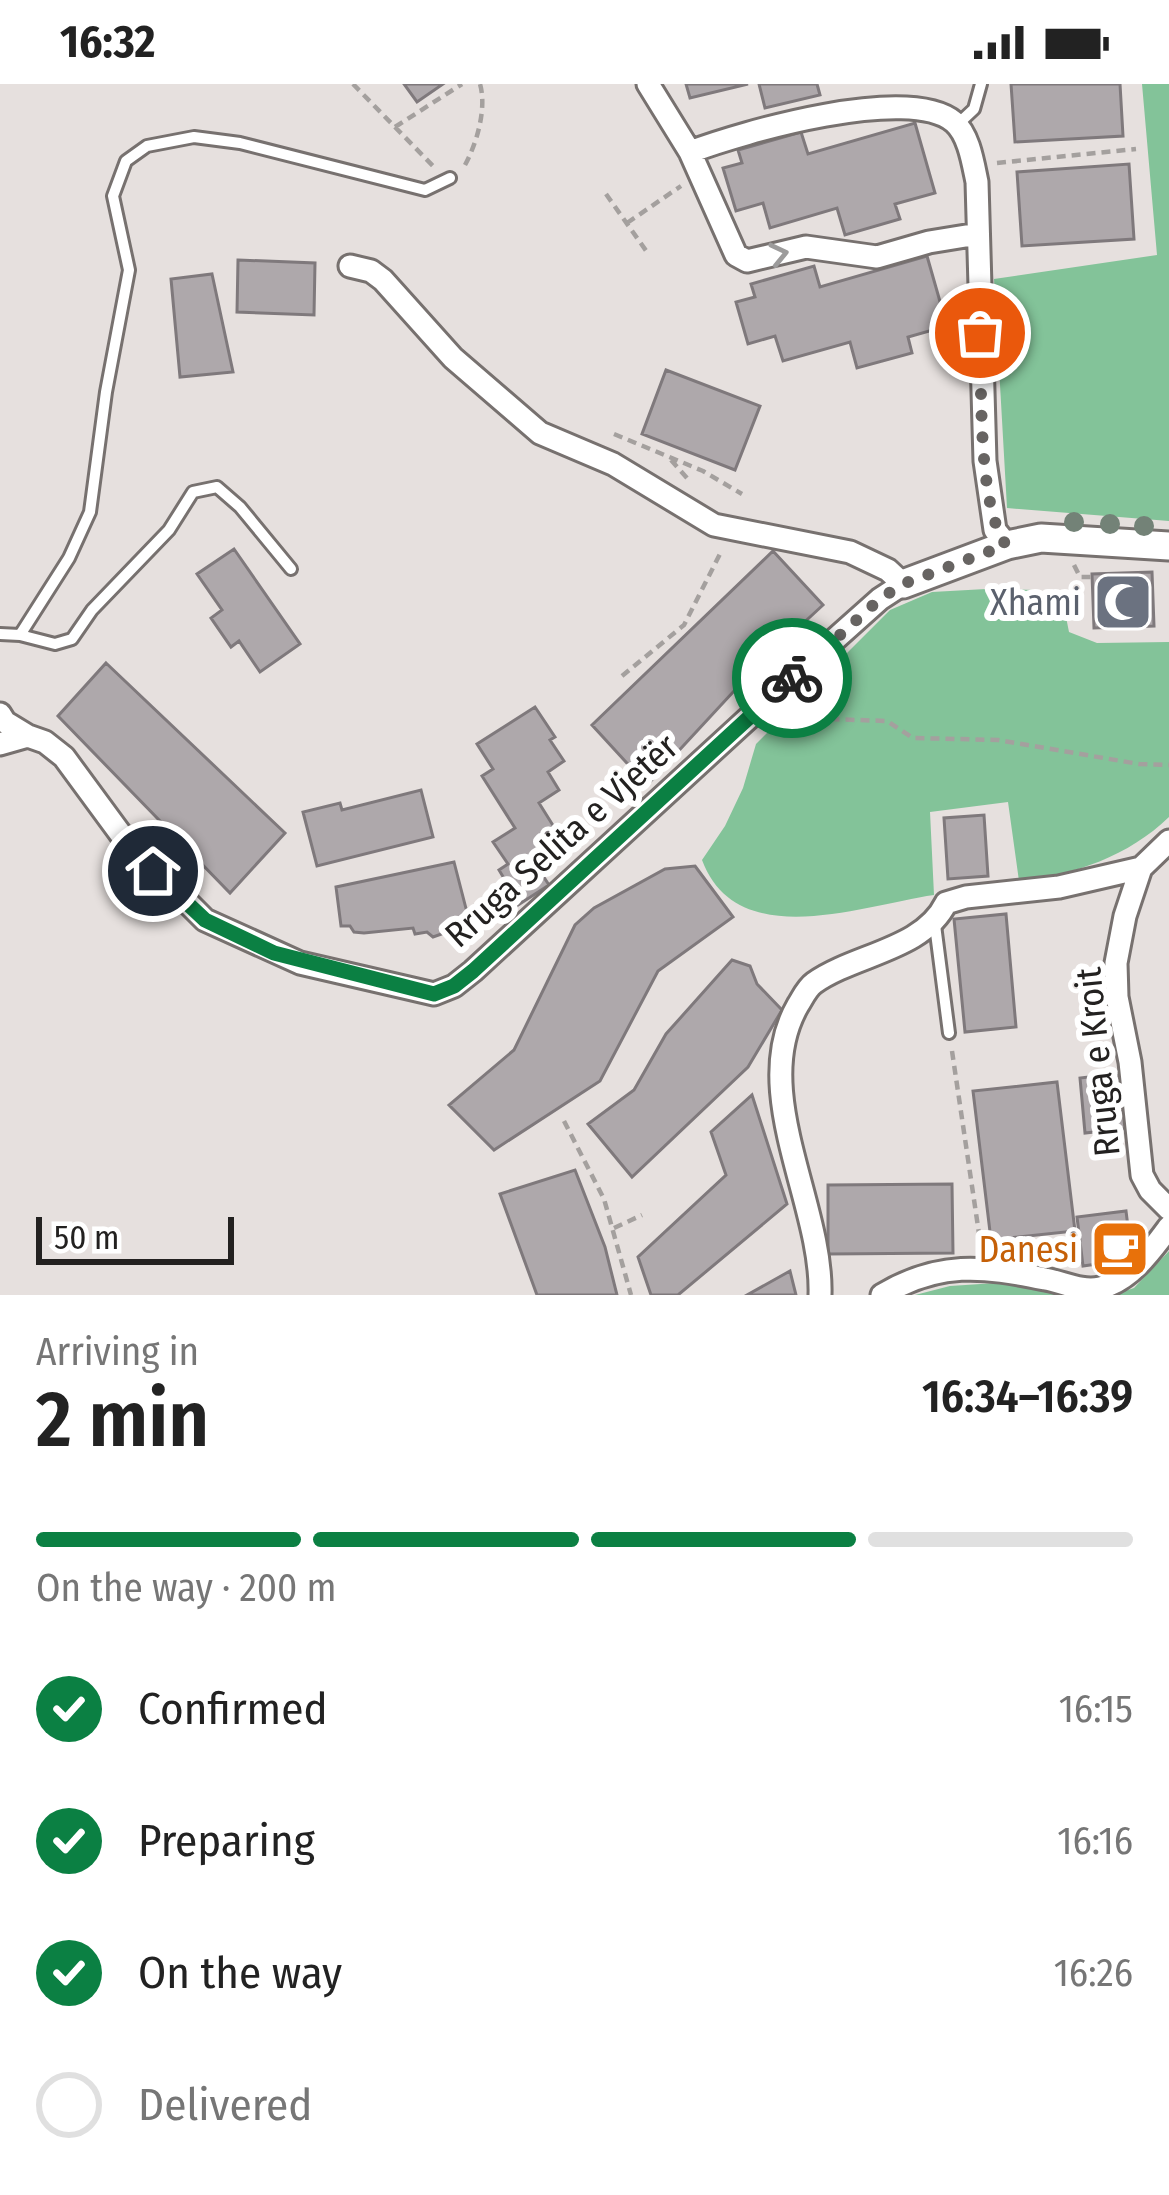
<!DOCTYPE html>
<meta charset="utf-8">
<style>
:root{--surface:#fff;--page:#f2f2f2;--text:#222;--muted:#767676;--line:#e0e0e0;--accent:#0b8043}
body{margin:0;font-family:"Fira Sans Condensed",sans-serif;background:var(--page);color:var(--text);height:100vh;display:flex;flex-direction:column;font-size:45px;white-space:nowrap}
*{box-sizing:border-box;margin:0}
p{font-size:39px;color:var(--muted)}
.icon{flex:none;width:66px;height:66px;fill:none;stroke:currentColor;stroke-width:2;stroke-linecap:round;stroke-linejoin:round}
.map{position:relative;height:1211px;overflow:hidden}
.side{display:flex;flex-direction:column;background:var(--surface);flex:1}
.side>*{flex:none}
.scale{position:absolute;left:36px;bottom:30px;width:198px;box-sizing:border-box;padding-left:12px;border:6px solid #232120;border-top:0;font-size:33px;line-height:42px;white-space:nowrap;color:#232120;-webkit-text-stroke:9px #fff;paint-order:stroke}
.pin{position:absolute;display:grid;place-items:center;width:102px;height:102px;color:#fff;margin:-51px;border:6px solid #fff;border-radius:50%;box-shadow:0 3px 12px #0007}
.courier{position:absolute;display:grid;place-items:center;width:120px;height:120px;margin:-60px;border:9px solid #0b8043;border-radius:50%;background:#fff;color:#222;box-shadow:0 3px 15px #0007}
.head em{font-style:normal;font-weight:600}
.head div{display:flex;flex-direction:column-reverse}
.head{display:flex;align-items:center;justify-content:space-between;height:204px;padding:0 36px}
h1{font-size:78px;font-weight:600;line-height:90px}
.bar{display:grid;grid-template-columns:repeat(4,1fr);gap:18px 12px;align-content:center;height:144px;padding:0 36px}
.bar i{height:15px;border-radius:9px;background:var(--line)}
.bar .selected{background:var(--accent)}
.bar p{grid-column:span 4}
ol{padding:0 36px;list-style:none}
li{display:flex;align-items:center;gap:36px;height:132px}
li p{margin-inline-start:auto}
li .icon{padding:12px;border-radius:50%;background:var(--accent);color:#fff;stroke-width:4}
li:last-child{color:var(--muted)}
li i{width:66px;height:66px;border:6px solid var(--line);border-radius:50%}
.status{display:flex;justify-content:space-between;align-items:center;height:84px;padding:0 60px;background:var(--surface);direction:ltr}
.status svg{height:33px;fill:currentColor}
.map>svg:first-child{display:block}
</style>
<div class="status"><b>16:32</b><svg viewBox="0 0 49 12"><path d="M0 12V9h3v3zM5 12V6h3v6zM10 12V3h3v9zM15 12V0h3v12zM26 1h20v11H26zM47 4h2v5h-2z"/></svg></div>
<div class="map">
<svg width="1169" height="1211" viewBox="0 0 1169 1211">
<rect width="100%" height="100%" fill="#e6e0de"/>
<path fill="#83c399" d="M 1142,0 L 1169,0 L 1169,437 L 1007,424 L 994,195 L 1157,171 Z
M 986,505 L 1036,506 L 1063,518 L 1069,548 L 1097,559 L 1169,558 L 1169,733 C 1129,772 1074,791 1019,797 L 1008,718 L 930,728 L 934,811 C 863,821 737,870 702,776 L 725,742 L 743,704 L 756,660 L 890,526 L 932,508 Z
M 1169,1167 L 1169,1211 L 1113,1211 L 1134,1204 Z
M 996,1199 L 1075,1211 L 915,1211 L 950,1202 Z"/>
<path fill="#aea8ab" stroke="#7f797c" stroke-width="3" d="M 404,0 L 443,0 L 417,18 Z
M 686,0 L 748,0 L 690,14 Z
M 759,0 L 817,0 L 820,11 L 765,24 Z
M 1011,0 L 1120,0 L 1123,52 L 1015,58 Z
M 915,39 L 935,109 L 895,120 L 900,135 L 845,151 L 837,124 L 770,144 L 763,119 L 736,127 L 723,84 L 742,79 L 738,66 L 801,48 L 808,70 Z
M 1129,80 L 1134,155 L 1022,162 L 1017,88 Z
M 927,172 L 947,242 L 908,253 L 912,269 L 857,284 L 850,258 L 783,277 L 775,252 L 748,260 L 736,218 L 755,213 L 751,200 L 814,182 L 820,203 Z
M 238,176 L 315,179 L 314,231 L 237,228 Z
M 212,190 L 233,288 L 180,293 L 171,195 Z
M 666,286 L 760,322 L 735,386 L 642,350 Z
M 234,465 L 300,560 L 260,588 L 239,557 L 231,563 L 211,534 L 222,526 L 197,490 Z
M 773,467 L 823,521 L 759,580 L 647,701 L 592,641 Z
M 1152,488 L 1154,542 L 1094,544 L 1092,490 Z
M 106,579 L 285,749 L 230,809 L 58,632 Z
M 535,623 L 555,653 L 550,656 L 564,677 L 548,688 L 559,706 L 539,719 L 554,743 L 543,750 L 554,769 L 536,781 L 549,801 L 512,825 L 500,806 L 508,801 L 499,786 L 508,780 L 493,758 L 515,744 L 482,692 L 493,685 L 477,660 Z
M 421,706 L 433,753 L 317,782 L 303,728 L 340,719 L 342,726 Z
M 984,731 L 988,792 L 948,795 L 944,734 Z
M 454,778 L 470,840 L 433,853 L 427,848 L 415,850 L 413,844 L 364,849 L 354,848 L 350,842 L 341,842 L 336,803 Z
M 695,782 L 733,833 L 658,887 L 600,997 L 494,1066 L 449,1021 L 514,966 L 575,841 L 594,824 L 665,785 Z
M 1006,830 L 1016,943 L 965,948 L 954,835 Z
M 732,876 L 750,882 L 757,900 L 782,926 L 748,983 L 632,1093 L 588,1040 L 634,1006 L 666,950 Z
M 1123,989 L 1130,1044 L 1085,1049 L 1080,994 Z
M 1057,998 L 1075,1147 L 991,1156 L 973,1007 Z
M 752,1011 L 787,1120 L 678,1211 L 651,1211 L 638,1173 L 726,1091 L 711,1048 Z
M 575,1086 L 605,1163 L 617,1211 L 537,1211 L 500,1110 Z
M 952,1100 L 953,1169 L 828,1170 L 828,1101 Z
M 1126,1127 L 1132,1175 L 1083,1182 L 1077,1133 Z
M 790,1187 L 796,1211 L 747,1211 Z"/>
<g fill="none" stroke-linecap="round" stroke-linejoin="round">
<g stroke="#77716f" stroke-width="16">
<path id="service" d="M 958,40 L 974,25 L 981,0
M 0,550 L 20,551 L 69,474 L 90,428 L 106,308 L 129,186 L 113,112 L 126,77 L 147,62 L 194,53 L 240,59 L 425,106 L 450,94
M 20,551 L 55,560 L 72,555 L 92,526 L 169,446 L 193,408 L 217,403 L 240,423 L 291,485
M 935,841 L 949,949"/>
</g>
<g stroke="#77716f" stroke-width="27">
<path id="minor" d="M 648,0 L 690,68 L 736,171 L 747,177 L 806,163 L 877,173 L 929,158 L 978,150
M 690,68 C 743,48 909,0 954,38 C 969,51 973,79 977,98 L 985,377 L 995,446 L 1007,461
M 0,630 L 5,638 L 28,652
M 0,660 L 28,652 L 45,658 L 64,673 L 125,756 L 205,836 L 300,879 L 434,910 L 454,902 L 473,887 L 815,573 L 880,515 L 903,500 L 888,486 L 850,468 L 714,441 L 613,380 L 540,349 L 453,274 L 383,196 L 371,187 L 350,182
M 1169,757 L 1141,784 L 1125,832 L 1116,879 L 1117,913 L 1130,978 L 1142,1091 L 1150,1106 L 1169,1125
M 820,1211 C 823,1120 748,1007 798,921 C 803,913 807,904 814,899 C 855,870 923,866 946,819 L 966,813 L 1059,803 L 1141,784
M 882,1211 C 939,1177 982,1182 1045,1195 C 1063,1198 1081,1208 1100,1204 C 1130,1197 1152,1166 1169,1143"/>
</g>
<g stroke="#77716f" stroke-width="33">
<path id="tertiary" d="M 903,500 L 1007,461 L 1041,454 L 1169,462"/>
</g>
<path stroke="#a4a09e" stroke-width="4.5" stroke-dasharray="9 6" stroke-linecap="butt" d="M 353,0 L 433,82
M 395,43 L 462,0
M 997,79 L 1136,65
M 465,81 C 477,59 487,24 480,0
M 606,110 L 647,168
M 627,139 L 681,102
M 614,350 L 703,387 L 742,410
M 671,376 L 687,394
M 1074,481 L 1080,493 L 1092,493
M 622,592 L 684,541 L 721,468
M 790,624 L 799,634 L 887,637 L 913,654 L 998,656 L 1139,680 L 1169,681
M 952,967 L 981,1163
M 564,1037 L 604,1115 L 631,1211
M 614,1144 L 642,1131"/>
<use href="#service" stroke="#fff" stroke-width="10"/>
<use href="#minor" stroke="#fff" stroke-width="21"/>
<use href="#tertiary" stroke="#fff" stroke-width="27"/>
</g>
<g fill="#738277">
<circle cx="1074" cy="438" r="10"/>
<circle cx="1110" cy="440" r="10"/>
<circle cx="1144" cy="442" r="10"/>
</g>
<defs><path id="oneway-chevron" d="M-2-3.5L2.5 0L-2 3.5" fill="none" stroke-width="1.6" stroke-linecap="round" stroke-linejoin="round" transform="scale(3)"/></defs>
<use stroke="#9c9b9b" href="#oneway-chevron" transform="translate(779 170) rotate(-13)"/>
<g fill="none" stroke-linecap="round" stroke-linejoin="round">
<path stroke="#676462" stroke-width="12" stroke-dasharray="0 21.6" d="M 792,594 L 880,515 L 903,500 L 1006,461 C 977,420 982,303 980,249"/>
<path stroke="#0b8043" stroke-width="15" d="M 153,787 L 205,836 L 274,869 L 434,910 L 454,902 L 473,887 L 792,594"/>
</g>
<defs>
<g id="mosque-square" transform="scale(3)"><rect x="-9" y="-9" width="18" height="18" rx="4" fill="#6b7280" stroke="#fff"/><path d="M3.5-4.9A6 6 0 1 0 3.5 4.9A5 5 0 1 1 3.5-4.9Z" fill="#fff"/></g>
<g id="cafe-square" transform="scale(3)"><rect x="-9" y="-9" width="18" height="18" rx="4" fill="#e8710a" stroke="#fff"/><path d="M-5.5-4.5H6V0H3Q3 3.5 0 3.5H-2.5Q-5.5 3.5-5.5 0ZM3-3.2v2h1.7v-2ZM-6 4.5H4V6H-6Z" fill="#fff"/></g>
</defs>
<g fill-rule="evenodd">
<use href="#mosque-square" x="1123" y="518"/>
<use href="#cafe-square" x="1120" y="1165"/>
</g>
<g text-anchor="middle" stroke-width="12" stroke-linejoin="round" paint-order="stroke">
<g font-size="36" fill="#5b616d" stroke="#fff" text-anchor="end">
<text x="1081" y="531">Xhami</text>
</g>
<g font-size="36" fill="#232120" stroke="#fff">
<text transform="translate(561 756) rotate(-42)" y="13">Rruga Selita e Vjetër</text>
<text transform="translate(1097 978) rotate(-96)" y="13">Rruga e Kroit</text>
</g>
<g font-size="36" fill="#c56008" stroke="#fff" text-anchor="end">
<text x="1078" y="1178">Danesi</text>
</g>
</g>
</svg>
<div class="scale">50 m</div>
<div class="pin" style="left:980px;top:249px;background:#ea580c"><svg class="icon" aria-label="bag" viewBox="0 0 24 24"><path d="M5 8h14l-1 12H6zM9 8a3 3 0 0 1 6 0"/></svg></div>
<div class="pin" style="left:153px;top:787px;background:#1f2937"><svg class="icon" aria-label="home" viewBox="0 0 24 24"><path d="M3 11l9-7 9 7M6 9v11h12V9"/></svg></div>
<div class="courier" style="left:792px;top:594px"><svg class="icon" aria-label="bike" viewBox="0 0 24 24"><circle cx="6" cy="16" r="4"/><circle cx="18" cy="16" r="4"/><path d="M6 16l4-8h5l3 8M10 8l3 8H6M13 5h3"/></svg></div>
</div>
<section class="side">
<div class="head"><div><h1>2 min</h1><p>Arriving in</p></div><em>16:34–16:39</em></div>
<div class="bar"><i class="selected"></i><i class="selected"></i><i class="selected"></i><i></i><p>On the way · 200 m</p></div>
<ol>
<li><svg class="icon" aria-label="check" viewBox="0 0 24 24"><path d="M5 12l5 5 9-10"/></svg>Confirmed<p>16:15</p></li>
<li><svg class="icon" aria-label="check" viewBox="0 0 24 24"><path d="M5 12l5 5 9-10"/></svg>Preparing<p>16:16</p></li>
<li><svg class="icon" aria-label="check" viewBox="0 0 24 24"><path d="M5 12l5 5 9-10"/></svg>On the way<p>16:26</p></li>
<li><i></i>Delivered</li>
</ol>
</section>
